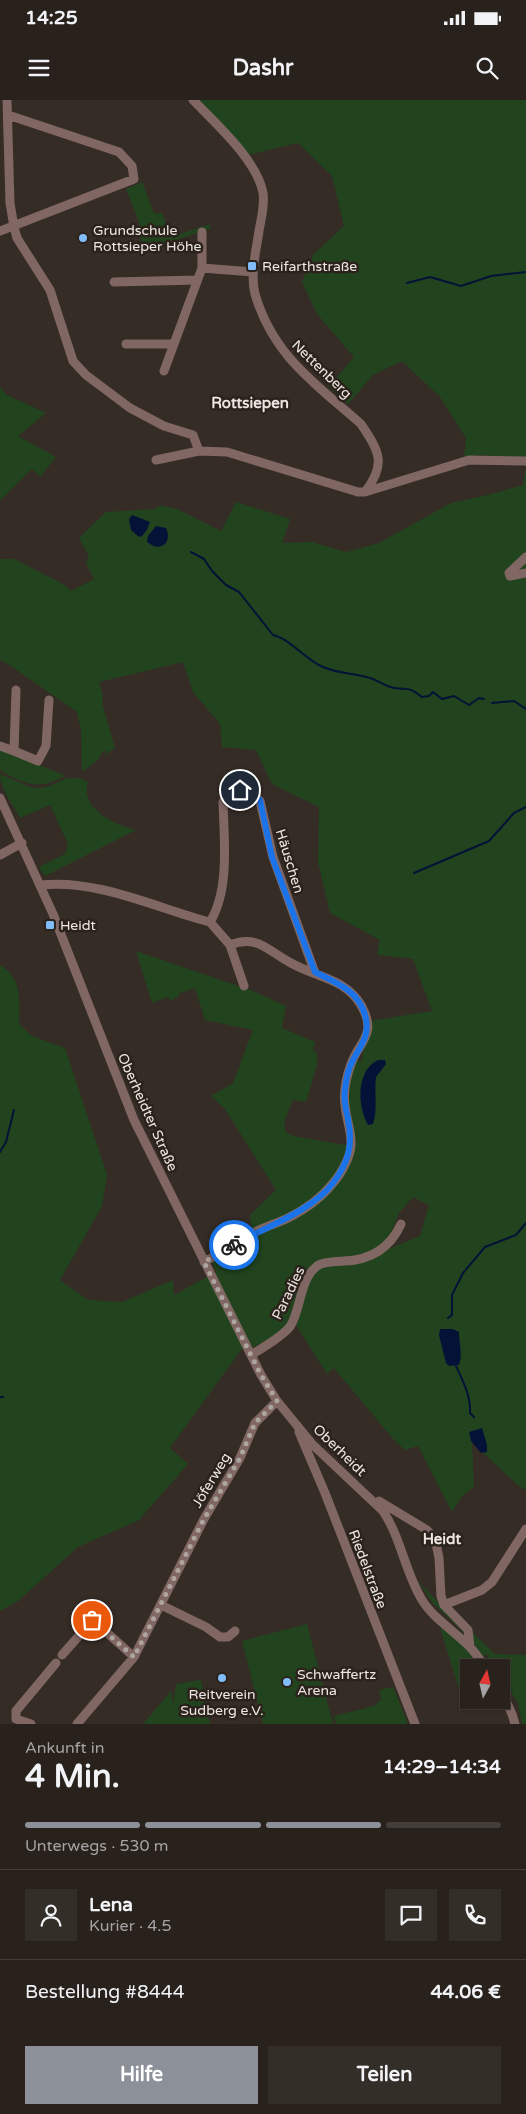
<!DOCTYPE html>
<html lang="de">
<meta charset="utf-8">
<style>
:root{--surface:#28211c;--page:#342e29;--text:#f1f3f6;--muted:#a5a3a3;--line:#443e3b;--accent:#8c9099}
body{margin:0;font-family:"Varela Round",sans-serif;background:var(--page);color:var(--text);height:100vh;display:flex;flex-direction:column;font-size:19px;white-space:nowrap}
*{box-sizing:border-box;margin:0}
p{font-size:16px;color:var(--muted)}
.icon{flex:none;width:28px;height:28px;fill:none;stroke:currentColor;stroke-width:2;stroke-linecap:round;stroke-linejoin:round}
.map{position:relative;height:1624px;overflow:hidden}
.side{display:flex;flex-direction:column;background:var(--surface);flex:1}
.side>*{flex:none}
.needle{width:32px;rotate:8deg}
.fabs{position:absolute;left:460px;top:1559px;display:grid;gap:10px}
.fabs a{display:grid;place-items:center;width:50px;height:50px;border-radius:0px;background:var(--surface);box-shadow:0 1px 4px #0004,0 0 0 1px var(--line);font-size:25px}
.pin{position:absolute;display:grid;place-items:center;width:42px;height:42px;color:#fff;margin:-21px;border:2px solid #fff;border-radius:50%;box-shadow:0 1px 5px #0007}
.courier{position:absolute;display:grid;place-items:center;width:50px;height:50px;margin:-25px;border:4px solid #1a73e8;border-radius:50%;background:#fff;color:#222;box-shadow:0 1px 6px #0007}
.headline em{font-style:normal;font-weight:800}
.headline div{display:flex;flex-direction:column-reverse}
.headline{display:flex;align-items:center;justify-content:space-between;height:85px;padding:0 25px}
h1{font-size:32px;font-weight:800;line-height:38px}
.bar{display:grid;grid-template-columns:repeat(4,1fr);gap:8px 5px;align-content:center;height:60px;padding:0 25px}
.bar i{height:6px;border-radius:4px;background:var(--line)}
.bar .current{background:var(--accent)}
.bar p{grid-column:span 4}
.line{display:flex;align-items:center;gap:12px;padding:0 25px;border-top:1px solid var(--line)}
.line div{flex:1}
.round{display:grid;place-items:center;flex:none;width:52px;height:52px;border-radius:0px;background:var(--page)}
.action{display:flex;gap:10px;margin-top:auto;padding:10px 25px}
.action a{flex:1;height:58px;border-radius:0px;background:var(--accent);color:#fff;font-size:20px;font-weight:800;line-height:58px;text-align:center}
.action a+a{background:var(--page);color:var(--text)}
.status{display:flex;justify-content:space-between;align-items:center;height:35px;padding:0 25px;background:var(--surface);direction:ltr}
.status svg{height:14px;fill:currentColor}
header{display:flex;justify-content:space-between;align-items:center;height:65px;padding:0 25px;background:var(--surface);font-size:22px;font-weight:800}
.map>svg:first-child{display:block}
</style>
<div class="status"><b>14:25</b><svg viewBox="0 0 49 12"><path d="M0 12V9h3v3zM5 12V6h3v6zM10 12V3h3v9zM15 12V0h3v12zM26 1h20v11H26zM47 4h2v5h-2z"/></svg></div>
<header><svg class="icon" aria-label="menu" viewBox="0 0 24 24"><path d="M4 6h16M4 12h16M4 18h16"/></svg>Dashr<svg class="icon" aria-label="search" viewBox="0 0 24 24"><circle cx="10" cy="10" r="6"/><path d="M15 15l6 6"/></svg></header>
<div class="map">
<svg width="526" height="1624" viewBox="0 0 526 1624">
<rect width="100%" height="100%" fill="#352c26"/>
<path fill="#21441e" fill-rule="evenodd" d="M 199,0 L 526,0 L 526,358 L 479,355 L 464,357 L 466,338 L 440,297 L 402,261 L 373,275 L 348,304 L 329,287 L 354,257 L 317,214 L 302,182 L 313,155 L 344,126 L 332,76 L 298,43 L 248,55 Z
M 142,82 L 154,113 L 162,113 L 171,137 L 210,124 L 210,129 L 142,151 L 143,145 L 136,127 L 140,125 L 126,89 Z
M 0,287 L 7,295 L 46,313 L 18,336 L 56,357 L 40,377 L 32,369 L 0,401 Z
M 526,368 L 526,1390 L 519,1386 L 472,1343 L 474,1387 L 462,1396 L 452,1412 L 418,1346 L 405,1350 L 394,1340 L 334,1268 L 327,1274 L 296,1225 L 256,1246 L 241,1250 L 170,1348 L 188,1364 L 139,1420 L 78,1447 L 18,1501 L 0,1511 L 0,865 C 22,878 20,901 19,924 L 32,936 L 65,948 L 107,1075 L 102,1106 L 60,1180 L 88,1200 L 122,1202 L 173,1180 L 174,1195 L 216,1172 L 210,1156 L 252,1134 L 250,1115 L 276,1090 L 225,1009 L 211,996 L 233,983 L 253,930 L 205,920 L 195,888 L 178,894 L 179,896 L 170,901 L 168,897 L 152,903 L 136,851 L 253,891 L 286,906 L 282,928 L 315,942 L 313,951 L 317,953 L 317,965 L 306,1002 L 293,1000 L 284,1022 L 286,1033 L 298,1037 L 345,1045 L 349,1044 L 345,997 L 355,959 L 362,962 C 362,948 370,935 369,921 L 432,911 L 413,859 L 377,855 L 380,840 L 330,813 L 318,762 L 319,707 L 272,684 L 256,650 L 222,647 L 220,624 L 193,592 L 183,562 L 99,582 L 103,596 L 102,603 L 115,648 L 104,656 L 107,651 L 103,651 L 98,660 L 82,672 L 81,630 L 77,612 L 8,564 L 0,560 L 0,459 L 14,459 L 63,484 L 71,491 L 94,479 L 86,463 L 89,456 L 79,438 L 106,412 L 155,409 L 160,405 L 177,409 L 221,431 L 236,402 L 290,419 L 282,443 L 312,442 L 346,452 L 379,443 L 451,403 L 492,394 L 523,385 ZM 413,1097 L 429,1105 L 420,1136 L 384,1151 L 399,1113 Z
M 0,649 L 66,676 C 61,677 57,680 52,682 C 32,689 17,680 0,670 Z
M 0,674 L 30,687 L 40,688 L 50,686 L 67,678 L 79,678 L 88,682 C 79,709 116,725 136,730 L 45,776 L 39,768 L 41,766 L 65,754 L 68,744 L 50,705 L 20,718 C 13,704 0,689 0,674 Z
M 417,1480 L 455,1520 L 467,1536 L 432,1502 Z
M 307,1524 L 333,1624 L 263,1624 L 242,1541 Z
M 440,1527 L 459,1541 L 481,1567 L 469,1568 L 469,1600 L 476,1600 L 465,1606 L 460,1593 Z
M 472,1532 L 495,1554 L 526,1555 L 526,1624 L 522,1624 L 518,1603 L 501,1577 L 501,1568 L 495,1567 L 486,1554 L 483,1556 L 472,1541 Z
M 201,1580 L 210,1624 L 143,1624 L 171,1591 L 173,1604 L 176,1584 Z
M 393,1587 L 408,1624 L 336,1624 L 334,1616 L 374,1606 L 381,1600 L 379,1590 Z"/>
<path fill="#051237" d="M 132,415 L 150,422 L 147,430 L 142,436 L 139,437 L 131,430 L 129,419 Z
M 156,426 L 166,428 C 173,443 160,453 147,442 L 148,436 Z
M 378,960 L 385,960 L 386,964 L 376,977 C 374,993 378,1009 373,1024 L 368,1025 C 357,1006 356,970 378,960 Z
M 440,1229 L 453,1229 L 459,1232 C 459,1243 463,1255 459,1265 L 449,1266 L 446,1263 L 439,1235 Z
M 482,1328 L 487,1345 L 487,1352 L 481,1353 L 471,1341 L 469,1332 Z"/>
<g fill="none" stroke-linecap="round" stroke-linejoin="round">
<path stroke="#051237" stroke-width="2" d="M 407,183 L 430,177 L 461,186 L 491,176 L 526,172
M 191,452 L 204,459 L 212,471 L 226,485 L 239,492 L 273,535 C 290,539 304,558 321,566 C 336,574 356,573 373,579 C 380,582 387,587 394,588 C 410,590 407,586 422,597 L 429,596 L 433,592 L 442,599 L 454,596 L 469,605 L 479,598 L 484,599
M 492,603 L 514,601 L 526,609
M 414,773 L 489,741 L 514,713 L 526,707
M 0,1052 L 6,1042 L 14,1010
M 448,1218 L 452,1215 L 452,1195 L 463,1173 L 485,1147 L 516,1135 L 526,1123
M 456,1266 C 463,1281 471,1296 470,1313 L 474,1317
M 0,1297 L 3,1297"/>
<path stroke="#816763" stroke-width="9" d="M 7,0 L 10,103 L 14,127 L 17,138 L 50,190 L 73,261 L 86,275 L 130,308 L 164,326 L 193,335 L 199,351
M 193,0 C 216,24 257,60 263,93 C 265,105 261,119 259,131 C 256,152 250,174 255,194 C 273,256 316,284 361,324 C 379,351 387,364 365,392
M 0,131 L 134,79 L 132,66 L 119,52 L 8,15
M 202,132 L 202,168
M 114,182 L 197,180
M 126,244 L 173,244
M 164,271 L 202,168 L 253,172
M 156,360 L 199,351 L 227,352 L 358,392 L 365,392 L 469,360 L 526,361
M 526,457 L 509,473 L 510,476 L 526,473
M 0,646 L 14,651 L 16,590
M 14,651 L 38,661 L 46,646 L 49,600
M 0,698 L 53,814 L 134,1020 L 261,1275 L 277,1301 L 313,1345 L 383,1411 C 401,1438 405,1472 422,1500 C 433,1518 454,1531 469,1546 C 475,1552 480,1560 486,1568
M 0,755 L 22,743
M 41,785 C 98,779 156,808 210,822 C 230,790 224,738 223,702 C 230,690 239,688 252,692 L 260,701 L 273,757 L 315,873
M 210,822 L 230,845 L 244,886
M 204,1162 C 222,1152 239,1141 257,1131 C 267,1126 278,1123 288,1118 C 304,1110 322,1097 333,1083 C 341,1074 352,1055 351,1042 C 351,1030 346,1018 345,1005 C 343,991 346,978 351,964 C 359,941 378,935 361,905 C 345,878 315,877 291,863 C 268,851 257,834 230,845
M 251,1255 C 261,1249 286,1234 291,1225 C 301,1208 300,1179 317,1166 C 324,1161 335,1162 344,1161 C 370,1160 390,1148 401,1124
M 299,1332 L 325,1393 L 415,1624
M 379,1401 L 427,1430 L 435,1439 L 439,1458 L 441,1496 L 444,1505 L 468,1530 L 470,1547
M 161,1505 L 206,1527 L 220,1537 L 228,1537 L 235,1531
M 444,1505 L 482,1490 L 492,1482 L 526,1429
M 62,1555 L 93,1520 L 134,1557
M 501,1590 L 512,1614 L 515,1624
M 31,1624 L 16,1619 L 16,1611 L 56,1563
M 77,1624 L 134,1557 L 204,1419 L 240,1358 L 255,1323 L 277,1301"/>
</g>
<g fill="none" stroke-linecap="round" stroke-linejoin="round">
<path stroke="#ada5a0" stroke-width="5" stroke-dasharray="0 9" d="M 92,1520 L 134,1557 L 204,1419 L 240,1358 L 255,1323 L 277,1301 L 261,1275 L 204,1162 L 234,1145"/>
<path stroke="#1a73e8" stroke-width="6" d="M 234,1145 C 265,1127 312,1111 333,1083 C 349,1062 353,1045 348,1019 C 346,1009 343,1000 345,989 C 346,980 348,969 353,960 C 361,945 371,934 365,915 C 358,890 336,883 315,872 L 272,757 L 260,700 L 252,692 L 240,690"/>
</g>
<g fill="#80bdfa" stroke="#2b221c" stroke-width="2">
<circle cx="83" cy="138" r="5"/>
<rect x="247" y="161" width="10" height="10" rx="2.5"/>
<rect x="45" y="820" width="10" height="10" rx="2.5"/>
<circle cx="222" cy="1578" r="5"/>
<circle cx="287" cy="1582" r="5"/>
</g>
<g text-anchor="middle" stroke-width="5" stroke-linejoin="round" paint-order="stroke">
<g font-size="14" fill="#ede6e2" stroke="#2b221c" text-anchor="start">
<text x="93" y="135">Grundschule<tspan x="93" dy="16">Rottsieper Höhe</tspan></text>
<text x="262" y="171">Reifarthstraße</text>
<text x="60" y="830">Heidt</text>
<text x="297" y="1579">Schwaffertz<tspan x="297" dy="16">Arena</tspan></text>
<text x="222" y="1599" text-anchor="middle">Reitverein<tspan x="222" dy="16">Sudberg e.V.</tspan></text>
</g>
<g font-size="14" fill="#ede6e2" stroke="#2b221c">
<text transform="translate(322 269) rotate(44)" y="5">Nettenberg</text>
<text transform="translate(290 761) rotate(73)" y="5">Häuschen</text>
<text transform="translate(148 1012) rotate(66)" y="5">Oberheidter Straße</text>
<text transform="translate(288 1193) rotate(-64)" y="5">Paradies</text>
<text transform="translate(340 1350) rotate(44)" y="5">Oberheidt</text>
<text transform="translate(211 1380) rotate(-59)" y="5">Jöferweg</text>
<text transform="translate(368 1469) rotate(69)" y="5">Riedelstraße</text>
</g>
<g font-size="15" font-weight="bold" fill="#ede6e2" stroke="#2b221c">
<text x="250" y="308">Rottsiepen</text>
<text x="442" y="1444">Heidt</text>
</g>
</g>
</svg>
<div class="fabs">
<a><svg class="needle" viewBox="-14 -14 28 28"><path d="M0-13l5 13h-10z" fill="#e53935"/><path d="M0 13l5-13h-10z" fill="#a5a3a3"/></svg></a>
</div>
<div class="pin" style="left:92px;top:1520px;background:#ea580c"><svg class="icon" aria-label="bag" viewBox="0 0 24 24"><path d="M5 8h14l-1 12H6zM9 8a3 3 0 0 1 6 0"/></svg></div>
<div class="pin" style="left:240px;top:690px;background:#1f2937"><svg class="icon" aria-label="home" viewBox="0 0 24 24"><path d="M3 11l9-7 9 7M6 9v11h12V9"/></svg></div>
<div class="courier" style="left:234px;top:1145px"><svg class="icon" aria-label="bike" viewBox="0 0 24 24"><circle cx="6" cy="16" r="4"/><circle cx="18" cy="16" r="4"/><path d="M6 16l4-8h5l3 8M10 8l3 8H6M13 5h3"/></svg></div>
</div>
<section class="side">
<div class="headline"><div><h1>4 Min.</h1><p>Ankunft in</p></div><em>14:29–14:34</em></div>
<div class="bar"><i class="current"></i><i class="current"></i><i class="current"></i><i></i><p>Unterwegs · 530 m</p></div>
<div class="line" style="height:90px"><a class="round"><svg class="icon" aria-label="person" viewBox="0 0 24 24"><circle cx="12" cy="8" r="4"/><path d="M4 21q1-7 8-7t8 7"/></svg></a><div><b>Lena</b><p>Kurier · 4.5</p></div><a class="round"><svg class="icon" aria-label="chat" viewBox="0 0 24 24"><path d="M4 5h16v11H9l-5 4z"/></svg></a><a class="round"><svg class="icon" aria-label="phone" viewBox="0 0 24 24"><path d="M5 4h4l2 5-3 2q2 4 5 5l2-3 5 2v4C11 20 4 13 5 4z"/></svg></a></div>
<div class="line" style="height:65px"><div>Bestellung #8444</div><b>44.06 €</b></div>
<div class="action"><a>Hilfe</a><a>Teilen</a></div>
</section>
